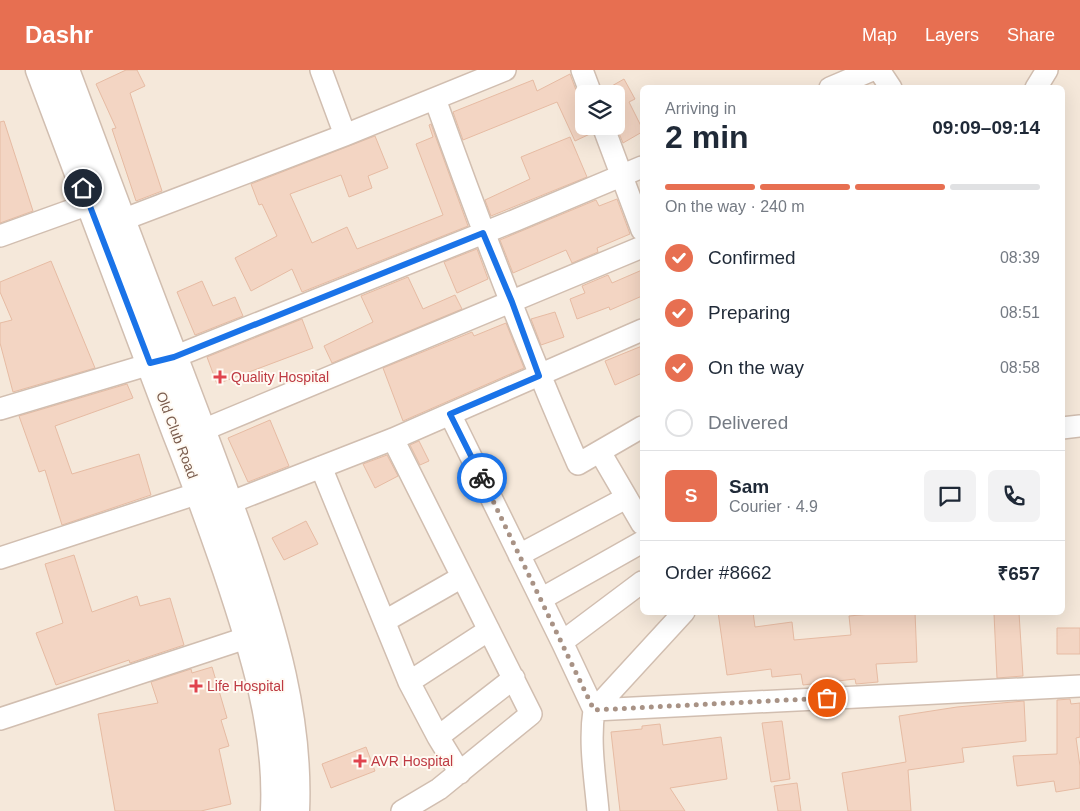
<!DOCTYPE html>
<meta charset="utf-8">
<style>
:root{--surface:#fff;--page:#f2f2f3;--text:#1f2937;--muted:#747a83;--line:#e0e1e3;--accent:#e76f51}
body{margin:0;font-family:Arial,sans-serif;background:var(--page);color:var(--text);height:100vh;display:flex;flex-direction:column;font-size:19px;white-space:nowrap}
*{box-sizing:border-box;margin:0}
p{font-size:16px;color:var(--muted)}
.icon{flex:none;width:28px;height:28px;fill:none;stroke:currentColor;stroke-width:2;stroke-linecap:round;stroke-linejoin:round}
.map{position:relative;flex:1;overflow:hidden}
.details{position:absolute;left:640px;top:15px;width:425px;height:530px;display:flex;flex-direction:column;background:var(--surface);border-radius:8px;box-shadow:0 5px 20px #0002}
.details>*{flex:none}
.buttons{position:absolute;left:575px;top:15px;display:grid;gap:10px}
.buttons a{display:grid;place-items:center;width:50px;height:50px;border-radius:8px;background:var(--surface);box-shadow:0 5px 20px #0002;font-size:25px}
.pin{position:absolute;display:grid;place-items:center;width:42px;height:42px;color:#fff;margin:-21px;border:2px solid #fff;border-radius:50%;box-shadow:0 1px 5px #0007}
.courier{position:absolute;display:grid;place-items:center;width:50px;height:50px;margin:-25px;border:4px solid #1a73e8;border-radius:50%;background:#fff;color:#222;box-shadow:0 1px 6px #0007}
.head em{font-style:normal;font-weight:700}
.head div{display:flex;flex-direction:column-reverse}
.head{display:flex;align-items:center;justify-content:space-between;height:85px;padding:0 25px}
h1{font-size:32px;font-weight:700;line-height:38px}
.bar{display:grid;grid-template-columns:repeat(4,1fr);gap:8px 5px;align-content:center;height:60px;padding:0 25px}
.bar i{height:6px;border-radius:4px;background:var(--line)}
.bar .selected{background:var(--accent)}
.bar p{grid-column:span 4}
.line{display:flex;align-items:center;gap:12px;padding:0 25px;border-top:1px solid var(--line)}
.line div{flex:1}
.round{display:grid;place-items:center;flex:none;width:52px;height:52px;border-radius:8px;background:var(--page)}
ol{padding:0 25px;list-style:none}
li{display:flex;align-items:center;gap:15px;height:55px}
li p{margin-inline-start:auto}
li .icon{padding:5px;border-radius:50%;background:var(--accent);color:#fff;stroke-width:4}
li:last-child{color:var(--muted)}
li i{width:28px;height:28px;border:2px solid var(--line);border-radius:50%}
header{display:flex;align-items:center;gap:30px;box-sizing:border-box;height:70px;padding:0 25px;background:var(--accent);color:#fff}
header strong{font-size:24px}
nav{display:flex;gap:28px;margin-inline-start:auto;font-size:18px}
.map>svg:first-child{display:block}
</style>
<header>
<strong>Dashr</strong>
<nav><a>Map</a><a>Layers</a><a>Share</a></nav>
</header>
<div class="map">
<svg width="1080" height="741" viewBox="0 0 1080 741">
<rect width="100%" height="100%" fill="#fdf6ec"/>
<path fill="#f5e8da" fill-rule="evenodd" d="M 0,0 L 1080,0 L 1080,741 L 0,741 ZM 642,18 L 1062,18 L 1062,542 L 642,542 ZM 584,24 L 616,24 L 616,56 L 584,56 Z"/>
<path fill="#f3d5c3" stroke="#e6bba3" d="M 126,0 L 137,0 L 145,16 L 130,23 L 162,121 L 136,131 L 112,59 L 116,58 L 96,14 Z
M 570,4 L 579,28 L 584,34 L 584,56 L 591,56 L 592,63 L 575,71 L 557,32 L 463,70 L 453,42 L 533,10 L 537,21 Z
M 624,9 L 635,29 L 629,32 L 642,58 L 642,62 L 623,73 L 616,56 L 616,24 L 603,24 L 603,21 Z
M 4,51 L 33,141 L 0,153 L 0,52 Z
M 431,54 L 468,156 L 302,222 L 292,199 L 251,221 L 235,188 L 277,166 L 262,134 L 259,135 L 251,114 L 375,66 L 388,98 L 368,106 L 372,118 L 349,127 L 341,105 L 290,124 L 312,173 L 347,157 L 357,179 L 443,145 L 416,74 L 433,67 L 429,55 Z
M 570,67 L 587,107 L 491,146 L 485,130 L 530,109 L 521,87 Z
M 617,129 L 630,164 L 597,178 L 598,182 L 572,193 L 566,180 L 513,203 L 500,170 L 596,130 L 599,136 Z
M 477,179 L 488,209 L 457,223 L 444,192 Z
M 51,191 L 95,298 L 13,322 L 0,273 L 0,253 L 12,250 L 0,222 L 0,212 Z
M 642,200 L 642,226 L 610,240 L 609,237 L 577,249 L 570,229 L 585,223 L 582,216 L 608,205 L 612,213 Z
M 408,207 L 423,239 L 455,225 L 462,239 L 332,293 L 324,276 L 373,252 L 361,226 Z
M 202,211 L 213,236 L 235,227 L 243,246 L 195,265 L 177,222 Z
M 555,242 L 564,267 L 541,275 L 531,249 Z
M 302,249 L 313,278 L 217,314 L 207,287 Z
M 506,253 L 524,298 L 403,351 L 383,298 L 472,262 L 474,266 Z
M 642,276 L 642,303 L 615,315 L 605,291 Z
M 127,314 L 133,328 L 55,356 L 72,404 L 139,384 L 151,425 L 62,455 L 45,400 L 39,402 L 19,346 Z
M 270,350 L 289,396 L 248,412 L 228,368 Z
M 419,371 L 429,391 L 420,395 L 410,375 Z
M 387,385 L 398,406 L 375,418 L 363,394 Z
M 306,451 L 318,474 L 284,490 L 272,468 Z
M 74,485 L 92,542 L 137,526 L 140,536 L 170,528 L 184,575 L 130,593 L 129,590 L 56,615 L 36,563 L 63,553 L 45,494 Z
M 718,542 L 753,542 L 755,557 L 792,552 L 794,570 L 851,565 L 849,546 L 892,542 L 915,542 L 917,592 L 876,594 L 878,612 L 856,614 L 855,609 L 803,615 L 801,604 L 772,607 L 771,599 L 727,605 Z
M 1019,543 L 1023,606 L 997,608 L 994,544 Z
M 1057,558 L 1080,558 L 1080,584 L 1057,584 Z
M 212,597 L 227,648 L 221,650 L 229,676 L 219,679 L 231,734 L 201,741 L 115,741 L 98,644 L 158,633 L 151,612 L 191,599 L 192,603 Z
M 1070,629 L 1071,634 L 1080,633 L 1080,667 L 1076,668 L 1080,696 L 1080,718 L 1056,722 L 1054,711 L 1017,716 L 1013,686 L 1057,684 L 1057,630 Z
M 1024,631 L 1026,671 L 962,678 L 964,692 L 908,700 L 911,741 L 848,741 L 842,703 L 906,692 L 899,646 L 957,637 Z
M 782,651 L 790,709 L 771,712 L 762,653 Z
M 660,654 L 663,675 L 721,667 L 727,709 L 670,718 L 685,741 L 620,741 L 611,662 L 642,659 L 642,656 Z
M 366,677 L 375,701 L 331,718 L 322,694 Z
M 797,713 L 801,741 L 778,741 L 774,716 Z"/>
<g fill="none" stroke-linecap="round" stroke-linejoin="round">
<g stroke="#d1beb0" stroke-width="24">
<path id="minor" d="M 321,0 L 345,65
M 582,0 L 591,24
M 879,0 L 891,18
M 830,18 L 872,0
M 1036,18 L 1047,0
M 435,29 C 479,152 525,274 578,394 L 642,357
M 603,56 L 642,160
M 122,150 L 345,65 L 505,0
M 0,166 L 89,134
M 0,339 L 174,287 L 516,150 L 642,97
M 450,344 L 562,572 L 642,512
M 1062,358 L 1080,356
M 203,360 L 642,177
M 393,369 L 531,644 L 439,719 L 402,741
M 600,382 L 642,454
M 321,397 L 409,612 L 438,667 L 460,703
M 229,433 L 393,369 L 642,260
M 519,485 L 626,428
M 0,488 L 199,423
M 541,529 L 642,472
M 385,551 L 462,507
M 562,572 L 594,640 L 1080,616
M 409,612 L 489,560
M 0,649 L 249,567
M 438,667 L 514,608
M 598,741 C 595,707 589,673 594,640 L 684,542"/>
</g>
<g stroke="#d1beb0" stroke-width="29">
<path id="tertiary" d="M 39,0 C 84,121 131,242 176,364 C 194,409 210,454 226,500 C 252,577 278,658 274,741
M 66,0 C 102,96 137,191 174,286 C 198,349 222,411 244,474 C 274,561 300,648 296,741"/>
</g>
<use href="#minor" stroke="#fff" stroke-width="21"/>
<use href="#tertiary" stroke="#fff" stroke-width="26"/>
</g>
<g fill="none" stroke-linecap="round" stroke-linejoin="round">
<path stroke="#a89285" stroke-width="5" stroke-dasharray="0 9" d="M 482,408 L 594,640 L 827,628"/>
<path stroke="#1a73e8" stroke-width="6" d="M 83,118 L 150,293 L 174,287 L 483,163 L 512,232 L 539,306 L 450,344 L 482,408"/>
</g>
<g fill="#e0444e" stroke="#fffaf3" stroke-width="2">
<path d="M217.5 299.5h5v5h5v5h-5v5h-5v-5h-5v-5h5z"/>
<path d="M193.5 608.5h5v5h5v5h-5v5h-5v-5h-5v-5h5z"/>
<path d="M357.5 683.5h5v5h5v5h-5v5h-5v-5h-5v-5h5z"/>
</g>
<g text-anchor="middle" stroke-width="4" stroke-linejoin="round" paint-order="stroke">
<g font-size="14" fill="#be3a42" stroke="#fffaf3" text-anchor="start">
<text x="231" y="312">Quality Hospital</text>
<text x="207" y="621">Life Hospital</text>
<text x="371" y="696">AVR Hospital</text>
</g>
<g font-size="14" fill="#7a5c4d" stroke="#fffaf3">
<text transform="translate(177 365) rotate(69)" y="5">Old Club Road</text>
</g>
</g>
</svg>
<div class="buttons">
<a><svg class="icon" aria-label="layers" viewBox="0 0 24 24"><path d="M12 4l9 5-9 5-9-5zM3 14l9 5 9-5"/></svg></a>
</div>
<div class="pin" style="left:827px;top:628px;background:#ea580c"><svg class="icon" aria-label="bag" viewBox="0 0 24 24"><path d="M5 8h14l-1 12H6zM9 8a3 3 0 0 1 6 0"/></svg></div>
<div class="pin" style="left:83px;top:118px;background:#1f2937"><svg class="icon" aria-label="home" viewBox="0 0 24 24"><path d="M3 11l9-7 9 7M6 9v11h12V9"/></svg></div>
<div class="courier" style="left:482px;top:408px"><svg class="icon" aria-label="bike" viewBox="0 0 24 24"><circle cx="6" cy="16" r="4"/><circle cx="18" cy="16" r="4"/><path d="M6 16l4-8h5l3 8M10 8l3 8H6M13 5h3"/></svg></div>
<section class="details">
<div class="head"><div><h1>2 min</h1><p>Arriving in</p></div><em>09:09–09:14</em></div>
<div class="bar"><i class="selected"></i><i class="selected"></i><i class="selected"></i><i></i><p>On the way · 240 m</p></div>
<ol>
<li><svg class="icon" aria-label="check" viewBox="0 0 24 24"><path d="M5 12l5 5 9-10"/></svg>Confirmed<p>08:39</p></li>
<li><svg class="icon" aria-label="check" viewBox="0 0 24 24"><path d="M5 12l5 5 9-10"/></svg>Preparing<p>08:51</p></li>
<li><svg class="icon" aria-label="check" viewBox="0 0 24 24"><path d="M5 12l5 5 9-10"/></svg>On the way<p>08:58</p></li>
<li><i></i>Delivered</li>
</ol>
<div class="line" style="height:90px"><b class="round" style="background:var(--accent);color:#fff">S</b><div><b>Sam</b><p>Courier · 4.9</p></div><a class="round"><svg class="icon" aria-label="chat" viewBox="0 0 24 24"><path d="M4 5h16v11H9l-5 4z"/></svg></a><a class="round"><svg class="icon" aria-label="phone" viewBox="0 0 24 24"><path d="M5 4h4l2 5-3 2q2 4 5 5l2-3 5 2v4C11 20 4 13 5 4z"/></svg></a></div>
<div class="line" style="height:65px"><div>Order #8662</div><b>₹657</b></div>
</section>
</div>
